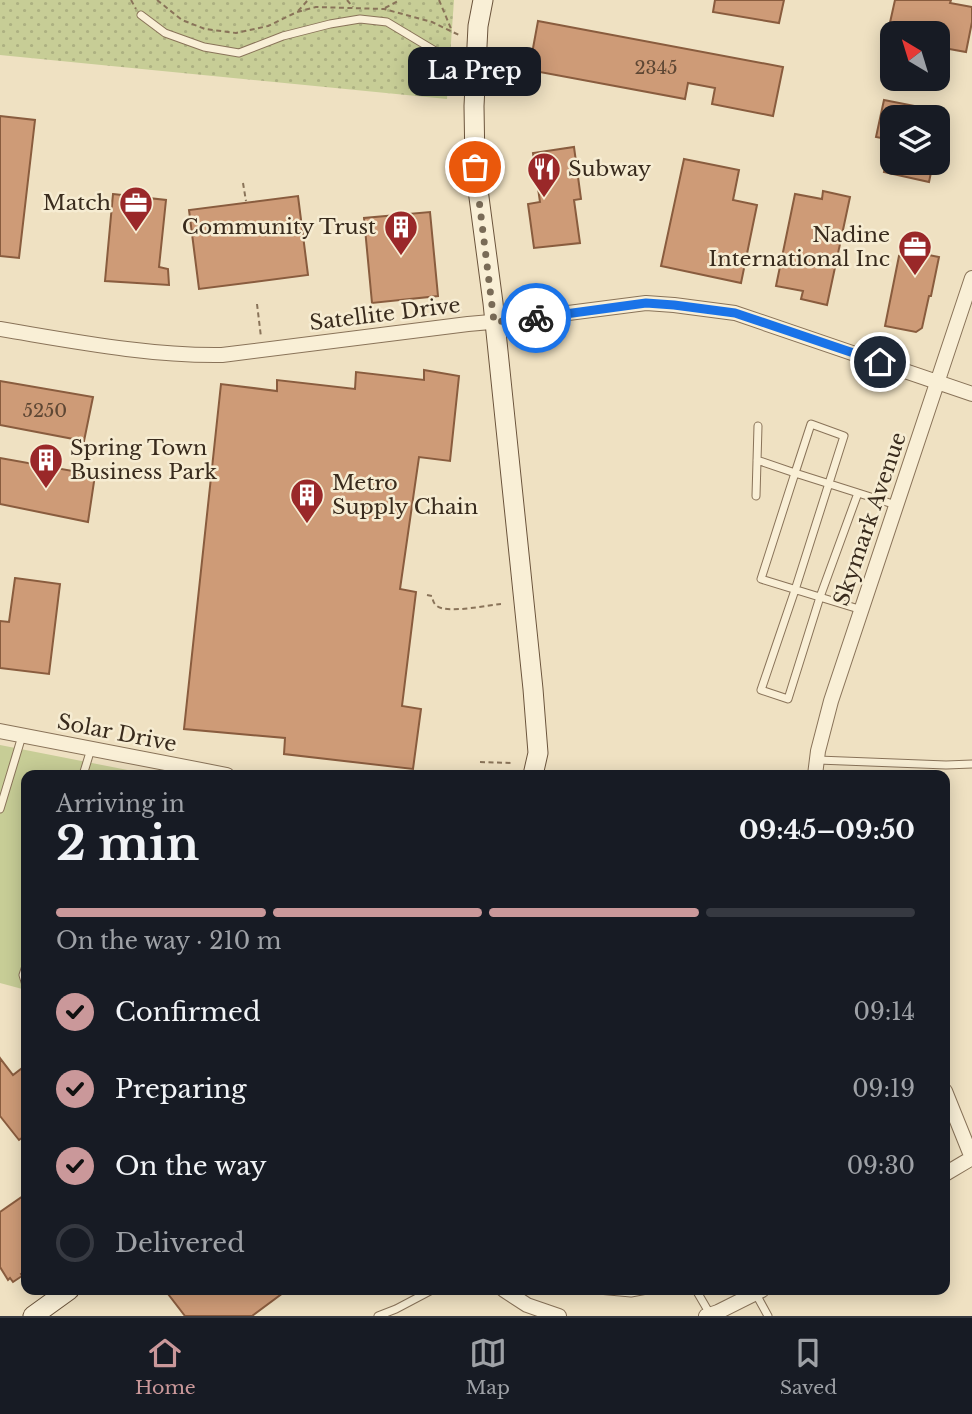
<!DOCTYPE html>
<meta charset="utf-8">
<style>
:root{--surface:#171b24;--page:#20242c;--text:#f1f3f6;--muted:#9ea1a6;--line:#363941;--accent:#ca989a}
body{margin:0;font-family:"Libre Baskerville",serif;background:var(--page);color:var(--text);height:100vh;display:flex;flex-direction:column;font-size:26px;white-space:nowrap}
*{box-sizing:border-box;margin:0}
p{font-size:23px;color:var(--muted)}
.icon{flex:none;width:38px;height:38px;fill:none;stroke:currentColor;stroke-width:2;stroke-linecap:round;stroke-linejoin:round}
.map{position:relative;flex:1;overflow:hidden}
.side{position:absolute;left:21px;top:770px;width:929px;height:525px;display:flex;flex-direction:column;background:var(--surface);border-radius:14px;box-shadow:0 4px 18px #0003}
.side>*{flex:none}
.needle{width:46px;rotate:322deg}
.tools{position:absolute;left:880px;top:21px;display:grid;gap:14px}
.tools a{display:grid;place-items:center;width:70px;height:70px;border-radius:14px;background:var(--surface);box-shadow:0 4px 18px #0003;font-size:35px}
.pin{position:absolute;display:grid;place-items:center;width:60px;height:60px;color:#fff;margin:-30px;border:4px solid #fff;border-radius:50%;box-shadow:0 2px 7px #0007}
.courier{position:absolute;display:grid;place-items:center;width:70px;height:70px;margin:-35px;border:5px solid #1a73e8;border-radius:50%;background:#fff;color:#222;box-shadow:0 2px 9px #0007}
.bubble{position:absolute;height:49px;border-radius:14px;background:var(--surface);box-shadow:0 4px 18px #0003;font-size:23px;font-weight:700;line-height:49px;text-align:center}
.headline em{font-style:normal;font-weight:700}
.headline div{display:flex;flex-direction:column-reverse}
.headline{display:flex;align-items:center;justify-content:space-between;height:119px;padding:0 35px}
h1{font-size:46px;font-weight:700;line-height:52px}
.bar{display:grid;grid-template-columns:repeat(4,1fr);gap:10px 7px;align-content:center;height:84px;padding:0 35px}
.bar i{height:9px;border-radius:5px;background:var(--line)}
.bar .selected{background:var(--accent)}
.bar p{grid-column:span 4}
ol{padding:0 35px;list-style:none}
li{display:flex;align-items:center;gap:21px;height:77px}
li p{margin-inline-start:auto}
li .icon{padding:7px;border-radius:50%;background:var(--accent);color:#111;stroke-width:4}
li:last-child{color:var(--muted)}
li i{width:38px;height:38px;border:4px solid var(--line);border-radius:50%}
.tab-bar{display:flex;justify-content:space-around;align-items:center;height:98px;border-top:2px solid var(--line);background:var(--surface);font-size:19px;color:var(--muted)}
.tab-bar a{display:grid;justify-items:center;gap:4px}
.tab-bar .selected{color:var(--accent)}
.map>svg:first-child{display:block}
</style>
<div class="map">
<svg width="972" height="1316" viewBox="0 0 972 1316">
<defs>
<pattern id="park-dots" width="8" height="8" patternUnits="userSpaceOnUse" patternTransform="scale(1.75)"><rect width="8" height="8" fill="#c7cd96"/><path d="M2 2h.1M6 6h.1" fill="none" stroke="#acb081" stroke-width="1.8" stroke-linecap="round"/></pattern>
</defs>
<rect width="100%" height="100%" fill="#efe1c2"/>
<path fill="#c7cd96" d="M 0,745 L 153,775 L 26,775 L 26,990 L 0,983 Z"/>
<path fill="url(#park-dots)" d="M 0,0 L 454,0 L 447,99 L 0,55 Z"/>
<path fill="#ce9b77" stroke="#895c3e" stroke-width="2" d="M 715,0 L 784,0 L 779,23 L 713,12 Z
M 895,0 L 951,0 L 950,3 L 972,7 L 972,22 L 966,52 L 938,47 L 938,33 L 919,33 L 889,27 Z
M 538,21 L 783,67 L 773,116 L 712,104 L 715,88 L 688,83 L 685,99 L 529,70 Z
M 884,100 L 930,109 L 929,117 L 892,117 L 892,140 L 876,137 Z
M 0,116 L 35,120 L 19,258 L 0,256 Z
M 574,147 L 581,199 L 574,200 L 580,243 L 534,248 L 528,204 L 540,202 L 533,153 Z
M 684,159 L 739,170 L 733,200 L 757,205 L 741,283 L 661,266 Z
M 886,163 L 933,163 L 929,182 L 884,172 Z
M 823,191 L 850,197 L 827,305 L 801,299 L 803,291 L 776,286 L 795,194 L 822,199 Z
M 113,194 L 166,200 L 159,267 L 168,269 L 169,285 L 105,281 Z
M 298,196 L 308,275 L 199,289 L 189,210 Z
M 430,212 L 438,296 L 372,303 L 364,218 Z
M 913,252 L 939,257 L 931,296 L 929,296 L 922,328 L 916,332 L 885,326 L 899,256 L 912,258 Z
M 424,370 L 459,376 L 450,461 L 419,457 L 400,589 L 416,592 L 402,706 L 421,709 L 413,769 L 284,754 L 285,738 L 184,729 L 221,384 L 277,391 L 277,380 L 355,389 L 356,372 L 424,380 Z
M 0,381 L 93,397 L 84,441 L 0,425 Z
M 0,458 L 95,475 L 88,522 L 0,504 Z
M 15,578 L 60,584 L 49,674 L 0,668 L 0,621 L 9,622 Z
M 0,1058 L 13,1075 L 26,1065 L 26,1135 L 19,1140 L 0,1116 Z
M 26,1194 L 26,1271 L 21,1274 L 22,1276 L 13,1282 L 10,1278 L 8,1280 L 0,1267 L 0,1212 Z
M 165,1290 L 287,1290 L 252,1316 L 185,1316 Z"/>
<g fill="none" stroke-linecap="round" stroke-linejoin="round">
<g stroke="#897359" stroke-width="9">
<path id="lane" d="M 141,15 L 165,33 L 204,47 L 239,53 L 283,36 L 330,24 L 360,19 L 387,22 L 447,58 L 475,66
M 757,460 L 795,473 L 811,424 L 844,436 L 795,590 L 761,690 L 788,699 L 820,597 L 858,493
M 756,496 L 758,426
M 862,610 L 761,579 L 795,473 L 896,505
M 818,760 L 946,765 L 972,764
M 83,775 L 91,749
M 0,809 L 22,736
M 26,966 L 23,975 L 26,985
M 598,1290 L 631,1293 L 647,1290
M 696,1290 L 710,1314
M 756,1294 L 768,1316
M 378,1316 L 396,1309 L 432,1290"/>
</g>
<g stroke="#897359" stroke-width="16">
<path id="street" d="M 0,329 C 73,341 148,356 222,355 L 468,324 L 514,320 L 646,303 L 674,305 L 735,313 L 972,394
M 0,731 L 227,775
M 815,775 L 818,751 L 831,701 L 972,278
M 945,1091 L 972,1158
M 945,1174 L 972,1158
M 504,1290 L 527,1305 L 559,1316
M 706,1316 L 718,1312 L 762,1290"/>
</g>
<g stroke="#6b543c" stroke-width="21">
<path id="secondary" d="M 483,0 L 478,26 L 474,106 L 475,167 L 493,303 L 533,689 L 538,753 L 533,775
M 33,1316 L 69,1290"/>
</g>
<path stroke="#897359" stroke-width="2" stroke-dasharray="5 3.5" stroke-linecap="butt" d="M 131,0 L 136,9
M 157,0 L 182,20 L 205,29 L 236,33 L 268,26 L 297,12 L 316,7 L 384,9 L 432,22 L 461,36
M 347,0 L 353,7
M 439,0 L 452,31
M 385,8 L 400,0
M 298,11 L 308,0
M 243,183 L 246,201
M 257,304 L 261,337
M 427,595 L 432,596 C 433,600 433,603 437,606 C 447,614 488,605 501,604
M 480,762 L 513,763"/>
<use href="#lane" stroke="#f9efd6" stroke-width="7"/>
<use href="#street" stroke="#f9efd6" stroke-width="14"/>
<use href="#secondary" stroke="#f9efd6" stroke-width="19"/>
</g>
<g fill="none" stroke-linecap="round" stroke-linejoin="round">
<path stroke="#796b57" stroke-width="7" stroke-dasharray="0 12.6" d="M 475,167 L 494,322 L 536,318"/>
<path stroke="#1a73e8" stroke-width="9" d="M 536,318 L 646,303 L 674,305 L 735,313 L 880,362"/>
</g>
<defs>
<g id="restaurant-pin" transform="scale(1.75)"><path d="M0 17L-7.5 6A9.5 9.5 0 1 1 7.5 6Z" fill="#9a2829" stroke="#f6ecd2"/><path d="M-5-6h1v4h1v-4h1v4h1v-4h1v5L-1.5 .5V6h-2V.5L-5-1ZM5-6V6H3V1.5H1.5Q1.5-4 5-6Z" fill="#fff"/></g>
<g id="office-pin" transform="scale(1.75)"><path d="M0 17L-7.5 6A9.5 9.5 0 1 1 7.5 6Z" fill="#9a2829" stroke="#f6ecd2"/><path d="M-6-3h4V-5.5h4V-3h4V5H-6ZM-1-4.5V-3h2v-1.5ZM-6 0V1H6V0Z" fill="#fff"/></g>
<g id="building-pin" transform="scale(1.75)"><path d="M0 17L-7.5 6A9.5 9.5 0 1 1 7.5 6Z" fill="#9a2829" stroke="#f6ecd2"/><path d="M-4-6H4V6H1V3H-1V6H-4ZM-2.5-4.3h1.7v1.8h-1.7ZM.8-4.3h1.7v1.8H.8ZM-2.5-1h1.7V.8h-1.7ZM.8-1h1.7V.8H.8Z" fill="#fff"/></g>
</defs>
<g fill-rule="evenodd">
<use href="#restaurant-pin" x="544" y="169"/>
<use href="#office-pin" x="136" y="203"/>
<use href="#building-pin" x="401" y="227"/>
<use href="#office-pin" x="915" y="247"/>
<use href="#building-pin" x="46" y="460"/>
<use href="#building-pin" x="307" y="495"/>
</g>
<g text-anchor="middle" stroke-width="5" stroke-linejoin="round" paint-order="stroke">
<g font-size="18" fill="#5e4734">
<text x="656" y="74">2345</text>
<text x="45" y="417">5250</text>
</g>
<g font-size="21" fill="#392b1d" stroke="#f6ecd2" text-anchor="start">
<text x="568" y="176">Subway</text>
<text x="111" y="210" text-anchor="end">Match</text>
<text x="376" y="234" text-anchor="end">Community Trust</text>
<text x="890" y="242" text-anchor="end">Nadine<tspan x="890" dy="24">International Inc</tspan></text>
<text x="70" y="455">Spring Town<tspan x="70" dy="24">Business Park</tspan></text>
<text x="332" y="490">Metro<tspan x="332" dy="24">Supply Chain</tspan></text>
</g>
<g font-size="21" fill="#392b1d" stroke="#f6ecd2">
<text transform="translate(385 314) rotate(-7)" y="7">Satellite Drive</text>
<text transform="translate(870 519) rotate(-71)" y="7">Skymark Avenue</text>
<text transform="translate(117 733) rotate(11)" y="7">Solar Drive</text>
</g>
</g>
</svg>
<div class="tools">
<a><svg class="needle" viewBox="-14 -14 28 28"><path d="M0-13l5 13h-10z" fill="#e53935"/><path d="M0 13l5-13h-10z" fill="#9ea1a6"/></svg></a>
<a><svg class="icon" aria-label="layers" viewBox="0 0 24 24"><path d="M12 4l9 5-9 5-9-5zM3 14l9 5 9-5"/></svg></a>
</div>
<div class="pin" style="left:475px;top:167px;background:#ea580c"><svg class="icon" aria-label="bag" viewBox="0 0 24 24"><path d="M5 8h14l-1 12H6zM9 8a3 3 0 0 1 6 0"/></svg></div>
<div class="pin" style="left:880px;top:362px;background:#1f2937"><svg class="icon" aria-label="home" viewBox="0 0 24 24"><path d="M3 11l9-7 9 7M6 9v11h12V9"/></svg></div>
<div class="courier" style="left:536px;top:318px"><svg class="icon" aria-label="bike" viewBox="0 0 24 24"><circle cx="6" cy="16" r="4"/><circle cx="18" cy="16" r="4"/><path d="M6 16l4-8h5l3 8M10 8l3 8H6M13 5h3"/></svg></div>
<div class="bubble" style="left:408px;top:47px;width:133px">La Prep</div>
<section class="side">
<div class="headline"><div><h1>2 min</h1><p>Arriving in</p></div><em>09:45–09:50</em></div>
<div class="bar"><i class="selected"></i><i class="selected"></i><i class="selected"></i><i></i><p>On the way · 210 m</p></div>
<ol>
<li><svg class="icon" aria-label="check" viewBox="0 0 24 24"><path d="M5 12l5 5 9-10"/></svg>Confirmed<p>09:14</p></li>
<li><svg class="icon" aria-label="check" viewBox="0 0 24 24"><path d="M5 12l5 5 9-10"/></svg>Preparing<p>09:19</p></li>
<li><svg class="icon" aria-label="check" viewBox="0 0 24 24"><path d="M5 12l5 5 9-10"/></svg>On the way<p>09:30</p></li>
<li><i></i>Delivered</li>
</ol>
</section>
</div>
<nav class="tab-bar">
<a class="selected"><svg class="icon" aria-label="home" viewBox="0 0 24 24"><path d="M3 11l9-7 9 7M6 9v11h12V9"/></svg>Home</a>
<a><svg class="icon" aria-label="map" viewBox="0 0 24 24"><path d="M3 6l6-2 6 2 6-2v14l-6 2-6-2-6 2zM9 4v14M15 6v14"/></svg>Map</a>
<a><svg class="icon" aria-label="saved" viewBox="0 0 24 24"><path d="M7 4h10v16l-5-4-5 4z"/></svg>Saved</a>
</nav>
